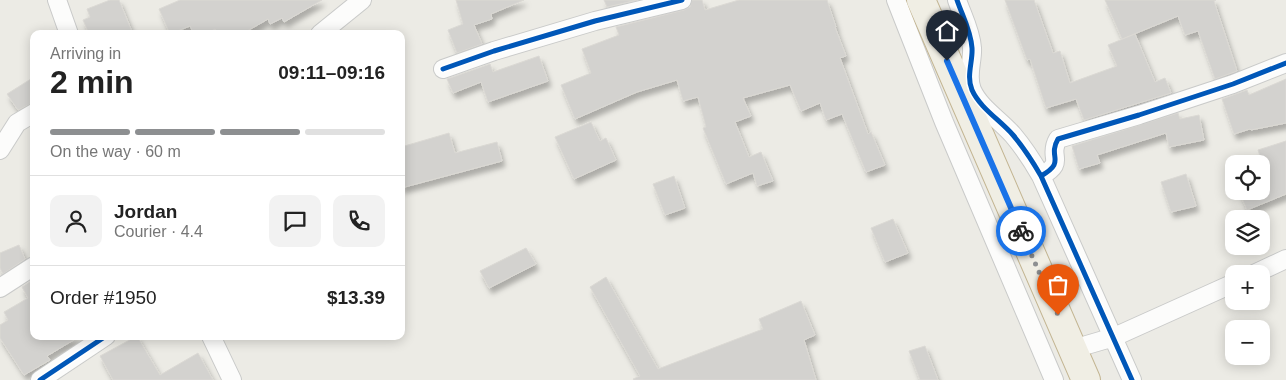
<!DOCTYPE html>
<meta charset="utf-8">
<style>
:root{--surface:#fff;--page:#f2f2f2;--text:#222;--muted:#767676;--line:#e0e0e0;--accent:#8d8f91}
body{margin:0;font-family:Helvetica,sans-serif;background:var(--page);color:var(--text);height:100vh;display:flex;flex-direction:column;font-size:19px;white-space:nowrap}
*{box-sizing:border-box;margin:0}
p{font-size:16px;color:var(--muted)}
.icon{flex:none;width:28px;height:28px;fill:none;stroke:currentColor;stroke-width:2;stroke-linecap:round;stroke-linejoin:round}
.map{position:relative;flex:1;overflow:hidden}
.sheet{position:absolute;left:30px;top:30px;width:375px;height:310px;display:flex;flex-direction:column;background:var(--surface);border-radius:10px;box-shadow:0 2px 12px #0003}
.sheet>*{flex:none}
.tools{position:absolute;left:1225px;top:155px;display:grid;gap:10px}
.tools a{display:grid;place-items:center;width:45px;height:45px;border-radius:10px;background:var(--surface);box-shadow:0 2px 12px #0003;font-size:25px}
.pin{position:absolute;display:grid;place-items:center;width:42px;height:42px;color:#fff;margin:-51px -21px;border-radius:50% 50% 50% 0;rotate:-45deg;box-shadow:0 0 5px #0007}
.pin .icon{rotate:45deg}
.courier{position:absolute;display:grid;place-items:center;width:50px;height:50px;margin:-25px;border:4px solid #1a73e8;border-radius:50%;background:#fff;color:#222;box-shadow:0 1px 6px #0007}
.overview em{font-style:normal;font-weight:700}
.overview div{display:flex;flex-direction:column-reverse}
.overview{display:flex;align-items:center;justify-content:space-between;height:85px;padding:0 20px}
h1{font-size:32px;font-weight:700;line-height:38px}
.bar{display:grid;grid-template-columns:repeat(4,1fr);gap:8px 5px;align-content:center;height:60px;padding:0 20px}
.bar i{height:6px;border-radius:4px;background:var(--line)}
.bar .current{background:var(--accent)}
.bar p{grid-column:span 4}
.line{display:flex;align-items:center;gap:12px;padding:0 20px;border-top:1px solid var(--line)}
.line div{flex:1}
.round{display:grid;place-items:center;flex:none;width:52px;height:52px;border-radius:10px;background:var(--page)}
.map>svg:first-child{display:block}
</style>
<div class="map">
<svg width="1286" height="380" viewBox="0 0 1286 380">
<defs>
<filter id="shadow"><feDropShadow dx="3" dy="5.5" stdDeviation="2.5" flood-color="#0004"/></filter>
</defs>
<rect width="100%" height="100%" fill="#ecebe5"/>
<path fill="#d3d2cf" stroke="#dbd9d4" filter="url(#shadow)" d="M 110,0 L 119,0 L 133,34 L 89,34 L 83,20 L 90,17 L 87,9 Z
M 180,0 L 322,0 L 284,22 L 282,18 L 270,24 L 268,19 L 242,34 L 218,34 L 215,29 L 205,34 L 194,34 L 190,26 L 170,34 L 159,9 Z
M 456,0 L 524,0 L 491,14 L 492,19 L 474,25 L 482,44 L 457,53 L 448,30 L 463,24 Z
M 604,0 L 637,0 L 607,7 Z
M 692,0 L 702,0 L 705,10 L 739,0 L 827,0 L 836,27 L 835,27 L 846,56 L 840,58 L 868,134 L 871,132 L 885,165 L 866,172 L 842,114 L 826,120 L 820,103 L 801,111 L 790,85 L 743,98 L 751,116 L 735,122 L 749,157 L 761,152 L 773,181 L 757,186 L 753,173 L 726,184 L 703,128 L 706,127 L 698,97 L 683,101 L 677,80 L 637,92 L 575,119 L 561,85 L 591,73 L 582,49 L 619,35 L 616,27 L 684,10 L 690,7 Z
M 1005,0 L 1034,0 L 1053,53 L 1060,51 L 1070,83 L 1117,66 L 1108,45 L 1135,34 L 1155,82 L 1165,78 L 1171,93 L 1084,120 L 1076,99 L 1046,108 L 1030,59 L 1027,60 Z
M 1105,0 L 1216,0 L 1214,1 L 1237,71 L 1215,79 L 1198,31 L 1185,35 L 1178,16 L 1122,39 Z
M 539,56 L 548,81 L 488,102 L 481,82 L 453,93 L 447,79 L 490,64 L 493,72 Z
M 34,77 L 34,102 L 18,110 L 7,94 Z
M 1286,79 L 1286,123 L 1251,130 L 1250,129 L 1234,134 L 1222,99 L 1247,90 L 1249,95 Z
M 1178,113 L 1180,119 L 1199,115 L 1204,140 L 1169,147 L 1166,133 L 1097,155 L 1100,163 L 1079,169 L 1072,146 Z
M 591,122 L 600,141 L 606,138 L 616,160 L 574,179 L 555,137 Z
M 449,133 L 455,153 L 497,142 L 502,161 L 401,188 L 401,147 Z
M 1286,141 L 1286,194 L 1247,210 L 1239,191 L 1261,191 L 1261,166 L 1263,165 L 1258,150 Z
M 1186,174 L 1196,206 L 1171,212 L 1161,182 Z
M 674,176 L 685,208 L 665,215 L 653,184 Z
M 893,219 L 908,253 L 885,262 L 871,228 Z
M 19,245 L 25,259 L 3,274 L 0,268 L 0,253 Z
M 526,248 L 536,264 L 489,288 L 480,271 Z
M 606,277 L 658,369 L 763,329 L 759,319 L 801,301 L 815,335 L 804,340 L 816,380 L 634,380 L 633,379 L 640,376 L 590,287 Z
M 34,279 L 34,336 L 80,336 L 47,356 L 50,360 L 24,375 L 0,338 L 0,325 L 8,320 L 4,312 L 28,298 L 22,287 Z
M 137,336 L 160,375 L 198,353 L 213,380 L 113,380 L 100,356 Z
M 925,346 L 938,380 L 920,380 L 909,351 Z"/>
<g fill="none" stroke-linecap="round" stroke-linejoin="round">
<g stroke="#c9cac9" stroke-width="20">
<path id="minor" d="M 57,0 L 69,34
M 896,0 L 944,122 L 1054,380
M 957,0 C 962,15 971,31 972,48 C 973,61 966,76 972,90 C 980,108 1000,120 1013,135 C 1024,148 1033,162 1041,176 L 1132,380
M 320,34 L 362,0
M 443,69 L 494,51 L 595,21 L 682,0
M 0,150 L 17,123 L 34,113
M 1041,176 C 1067,161 1047,158 1058,139 L 1139,115 L 1233,84 L 1286,63
M 1254,274 L 1286,259
M 0,288 L 34,266
M 211,336 L 232,380
M 1073,349 L 1114,337 L 1234,283
M 40,380 L 106,336"/>
</g>
<g stroke="#c3b592" stroke-width="30">
<path id="trunk" d="M 921,0 L 1086,380"/>
</g>
<use href="#minor" stroke="#fcfcfb" stroke-width="18"/>
<use href="#trunk" stroke="#f0eee4" stroke-width="28"/>
<g stroke="#fff" stroke-width="8">
<path id="cycleway" d="M 957,0 C 962,15 971,31 972,48 C 973,61 966,76 972,90 C 980,108 1000,120 1013,135 C 1024,148 1033,162 1041,176 L 1132,380
M 443,69 L 494,51 L 595,21 L 682,0
M 1041,176 C 1067,161 1047,158 1058,139 L 1139,115 L 1233,84 L 1286,63
M 40,380 L 106,336"/>
</g>
<use href="#cycleway" stroke="#0057b8" stroke-width="5"/>
</g>
<g fill="none" stroke-linecap="round" stroke-linejoin="round">
<path stroke="#8d8f91" stroke-width="5" stroke-dasharray="0 9" d="M 1021,231 L 1058,315"/>
<path stroke="#1a73e8" stroke-width="6" d="M 947,61 L 1021,231"/>
</g>
</svg>
<div class="tools">
<a><svg class="icon" aria-label="locate" viewBox="0 0 24 24"><circle cx="12" cy="12" r="6"/><path d="M12 2v4M12 18v4M2 12h4M18 12h4"/></svg></a>
<a><svg class="icon" aria-label="layers" viewBox="0 0 24 24"><path d="M12 4l9 5-9 5-9-5zM3 14l9 5 9-5"/></svg></a>
<a>+</a>
<a>−</a>
</div>
<div class="pin" style="left:1058px;top:315px;background:#ea580c"><svg class="icon" aria-label="bag" viewBox="0 0 24 24"><path d="M5 8h14l-1 12H6zM9 8a3 3 0 0 1 6 0"/></svg></div>
<div class="pin" style="left:947px;top:61px;background:#1f2937"><svg class="icon" aria-label="home" viewBox="0 0 24 24"><path d="M3 11l9-7 9 7M6 9v11h12V9"/></svg></div>
<div class="courier" style="left:1021px;top:231px"><svg class="icon" aria-label="bike" viewBox="0 0 24 24"><circle cx="6" cy="16" r="4"/><circle cx="18" cy="16" r="4"/><path d="M6 16l4-8h5l3 8M10 8l3 8H6M13 5h3"/></svg></div>
<section class="sheet">
<div class="overview"><div><h1>2 min</h1><p>Arriving in</p></div><em>09:11–09:16</em></div>
<div class="bar"><i class="current"></i><i class="current"></i><i class="current"></i><i></i><p>On the way · 60 m</p></div>
<div class="line" style="height:90px"><a class="round"><svg class="icon" aria-label="person" viewBox="0 0 24 24"><circle cx="12" cy="8" r="4"/><path d="M4 21q1-7 8-7t8 7"/></svg></a><div><b>Jordan</b><p>Courier · 4.4</p></div><a class="round"><svg class="icon" aria-label="chat" viewBox="0 0 24 24"><path d="M4 5h16v11H9l-5 4z"/></svg></a><a class="round"><svg class="icon" aria-label="phone" viewBox="0 0 24 24"><path d="M5 4h4l2 5-3 2q2 4 5 5l2-3 5 2v4C11 20 4 13 5 4z"/></svg></a></div>
<div class="line" style="height:65px"><div>Order #1950</div><b>$13.39</b></div>
</section>
</div>
